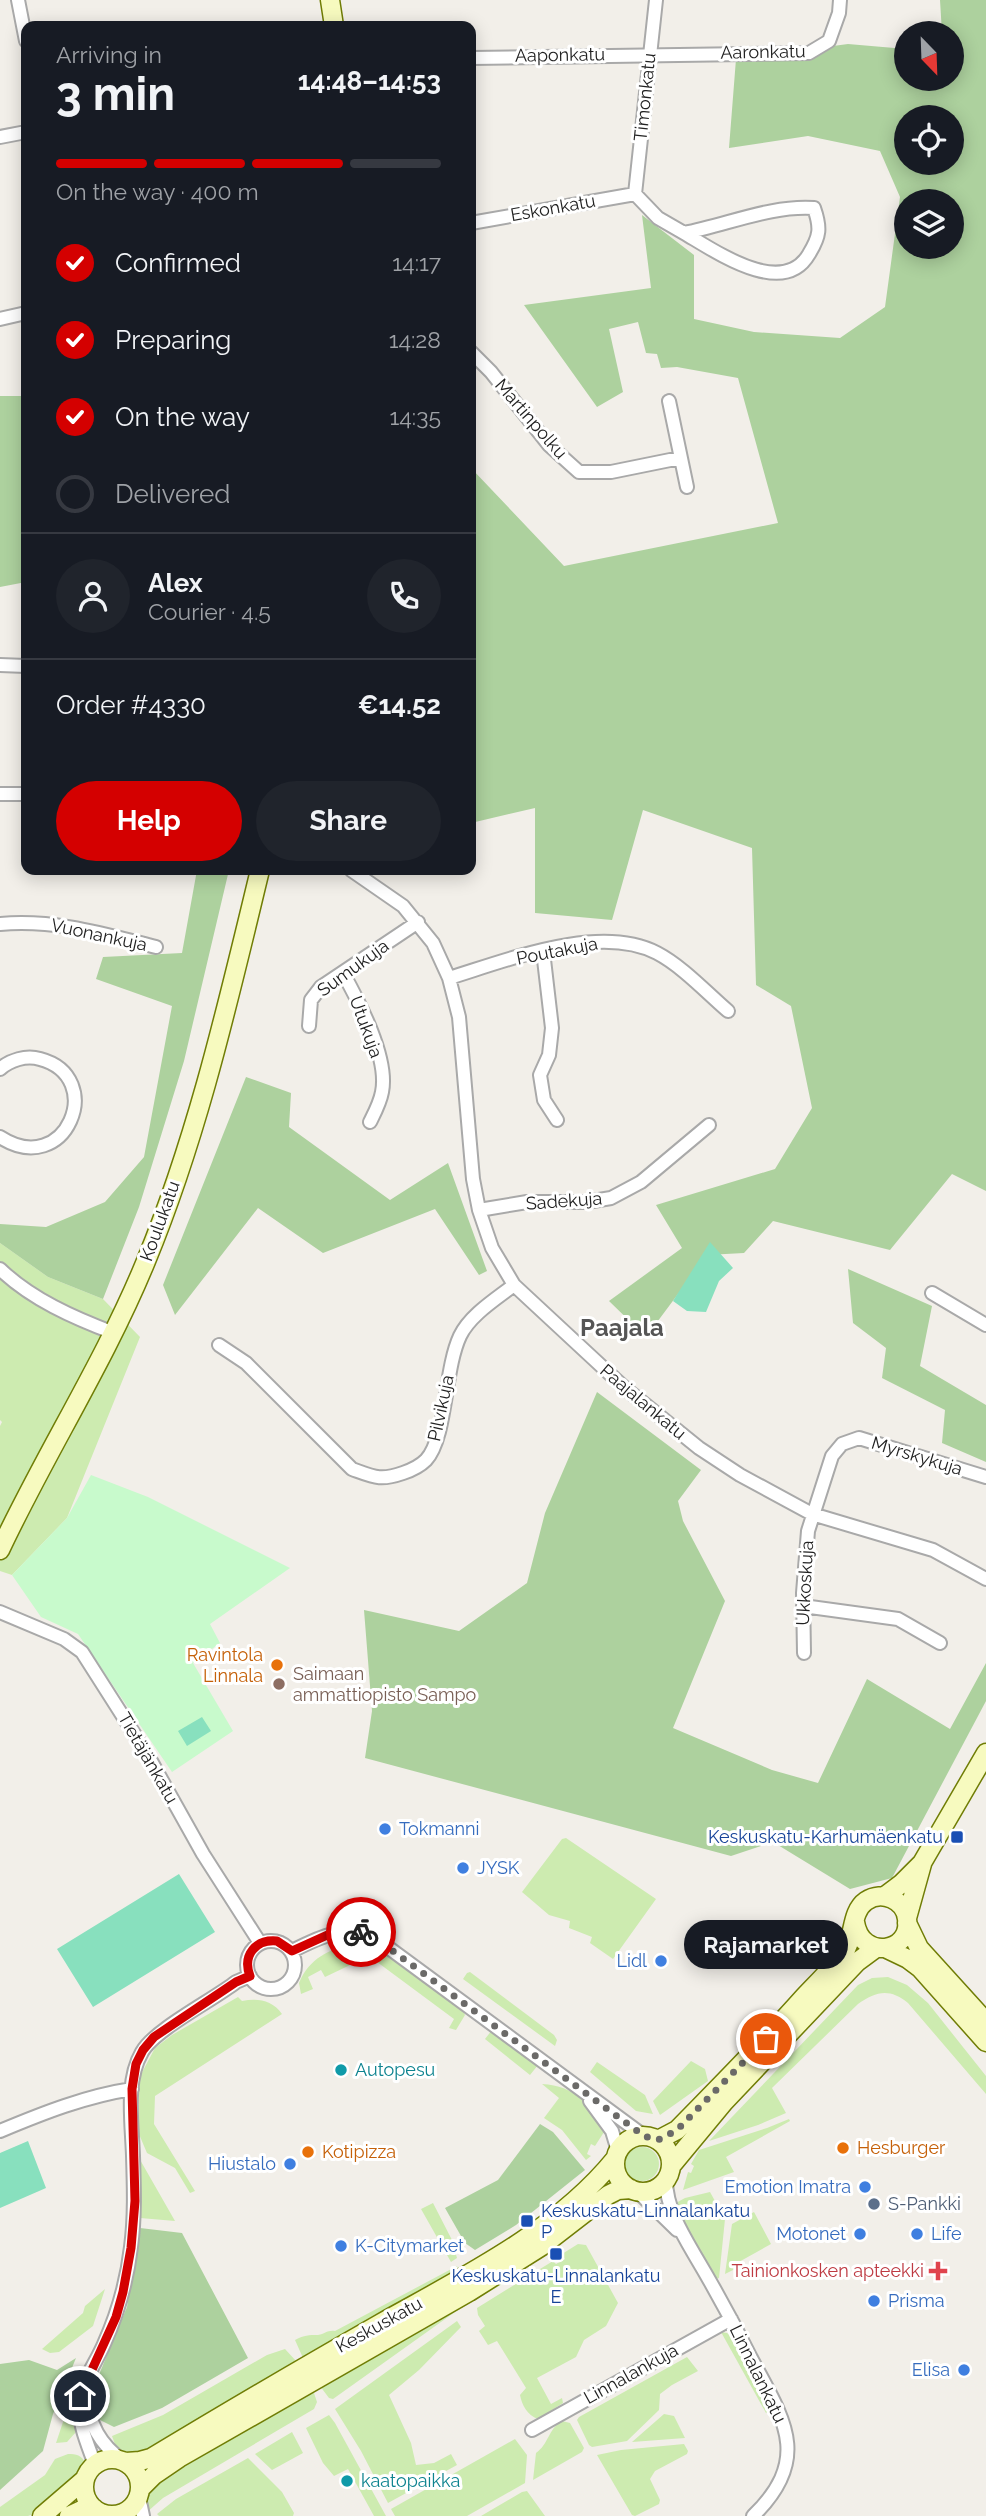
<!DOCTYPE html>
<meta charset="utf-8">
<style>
:root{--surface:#171b24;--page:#20242c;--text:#f1f3f6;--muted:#9ea1a6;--line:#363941;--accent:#d40000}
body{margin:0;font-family:Raleway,sans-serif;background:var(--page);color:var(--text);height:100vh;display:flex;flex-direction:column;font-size:26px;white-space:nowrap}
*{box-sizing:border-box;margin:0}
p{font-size:23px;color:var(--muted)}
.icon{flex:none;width:38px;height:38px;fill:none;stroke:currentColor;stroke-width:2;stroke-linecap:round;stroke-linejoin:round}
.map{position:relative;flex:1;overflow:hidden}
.panel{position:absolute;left:21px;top:21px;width:455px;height:854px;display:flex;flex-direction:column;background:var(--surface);border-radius:14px;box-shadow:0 4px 18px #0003}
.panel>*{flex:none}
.needle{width:46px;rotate:157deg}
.buttons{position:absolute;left:894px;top:21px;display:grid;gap:14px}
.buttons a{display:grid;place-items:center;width:70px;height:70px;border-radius:50%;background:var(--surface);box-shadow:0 4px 18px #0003;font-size:35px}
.pin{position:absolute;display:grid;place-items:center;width:60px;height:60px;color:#fff;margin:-30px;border:4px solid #fff;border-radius:50%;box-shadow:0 2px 7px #0007}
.courier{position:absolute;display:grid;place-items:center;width:70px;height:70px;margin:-35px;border:5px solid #d40000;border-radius:50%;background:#fff;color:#222;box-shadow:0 2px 9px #0007}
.bubble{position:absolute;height:49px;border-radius:24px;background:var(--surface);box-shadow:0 4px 18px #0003;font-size:23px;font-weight:700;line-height:49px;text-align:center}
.summary em{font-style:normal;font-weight:700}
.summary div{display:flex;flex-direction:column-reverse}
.summary{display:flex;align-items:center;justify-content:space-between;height:119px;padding:0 35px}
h1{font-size:46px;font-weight:700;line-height:52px}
.bar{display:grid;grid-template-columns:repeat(4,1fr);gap:10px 7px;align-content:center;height:84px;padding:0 35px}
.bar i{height:9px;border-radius:5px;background:var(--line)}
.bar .current{background:var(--accent)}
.bar p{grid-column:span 4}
.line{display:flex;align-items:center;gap:18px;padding:0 35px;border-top:2px solid var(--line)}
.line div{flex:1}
.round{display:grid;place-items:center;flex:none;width:74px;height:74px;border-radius:37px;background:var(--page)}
ol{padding:0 35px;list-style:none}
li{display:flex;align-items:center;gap:21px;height:77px}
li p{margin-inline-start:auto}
li .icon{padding:7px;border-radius:50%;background:var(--accent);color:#fff;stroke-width:4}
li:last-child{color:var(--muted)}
li i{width:38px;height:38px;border:4px solid var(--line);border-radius:50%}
.primary-button{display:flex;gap:14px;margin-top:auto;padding:14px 35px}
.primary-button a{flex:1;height:80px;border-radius:42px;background:var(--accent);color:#fff;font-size:28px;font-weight:700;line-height:80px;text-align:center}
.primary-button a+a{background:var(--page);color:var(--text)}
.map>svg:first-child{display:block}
</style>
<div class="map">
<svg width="986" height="2516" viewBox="0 0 986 2516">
<rect width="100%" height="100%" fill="#f2efe9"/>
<path fill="#cdebb0" d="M 0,1243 L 48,1277 L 103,1299 L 140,1337 L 67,1518 L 12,1575 L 0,1571 L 0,1426 L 2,1422 L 0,1420 Z
M 566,1838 L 656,1899 L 613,1959 L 590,1943 L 592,1937 L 569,1928 L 570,1921 L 549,1915 L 522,1892 L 562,1839 Z
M 354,1945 C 392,1946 432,1986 461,2008 L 465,2015 L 456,2030 L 449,2028 L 454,2019 L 369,1956 L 325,1977 L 321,1970 L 308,1977 L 313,1989 L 301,1994 L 299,1983 C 309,1959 329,1948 354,1945 Z
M 470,1972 L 554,2035 L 557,2040 L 555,2046 L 463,1979 L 467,1973 Z
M 888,1977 L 907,1985 L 928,2003 L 986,2076 L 986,2094 L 908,2003 C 890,1988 876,1991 858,2004 L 772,2088 L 786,2113 L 758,2125 L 709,2141 L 858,1985 L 872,1978 Z
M 238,1997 L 242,2001 C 258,1998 272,2000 282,2014 L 155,2096 L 154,2124 L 195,2191 L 190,2193 L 175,2168 L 147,2153 L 144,2146 L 139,2134 L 139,2078 L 155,2048 L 172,2035 Z
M 492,2030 L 538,2065 L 530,2075 L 485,2039 Z
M 691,2061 L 705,2069 L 708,2081 L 660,2115 L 653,2101 Z
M 597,2062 L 645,2095 L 653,2114 L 636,2111 L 590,2072 Z
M 542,2084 C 576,2086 587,2104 606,2129 L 595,2146 L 591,2144 L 587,2154 L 591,2156 L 586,2160 L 562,2130 L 544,2118 L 559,2098 Z
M 789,2119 L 790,2121 L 726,2157 L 734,2172 L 683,2190 L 688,2172 L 691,2173 L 694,2166 L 691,2164 L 699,2150 L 767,2128 Z
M625 2164a17 17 0 1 1 34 0a17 17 0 1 1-34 0Z
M 139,2158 L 175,2221 L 140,2218 Z
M 710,2192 L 725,2219 L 719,2278 L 716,2279 L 674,2204 L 685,2198 Z
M 433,2203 L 452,2240 L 457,2258 L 451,2262 L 421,2209 Z
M 754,2212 L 771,2244 L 737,2263 L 739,2267 L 725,2274 L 732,2224 Z
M 578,2244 L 586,2245 L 618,2303 L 606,2326 L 584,2340 L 576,2357 L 537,2378 L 551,2404 L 562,2398 L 563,2403 L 538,2419 C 527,2415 522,2405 520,2395 L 526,2388 L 497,2341 L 488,2345 L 479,2331 L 485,2326 L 478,2315 L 477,2308 L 553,2261 L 556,2264 L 565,2259 L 562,2254 Z
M 457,2266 L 460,2274 L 150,2454 L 130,2457 L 117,2450 L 112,2436 L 163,2415 L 267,2355 L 285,2349 L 297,2362 L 303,2358 L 295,2340 C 305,2335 308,2335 318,2335 C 325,2334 327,2330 335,2331 Z
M 506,2275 L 509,2280 L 455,2312 L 333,2399 L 329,2398 L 320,2386 L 313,2390 L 317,2402 L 314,2409 L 163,2498 L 146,2513 C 143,2501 144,2494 151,2483 Z
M 105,2289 L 93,2326 L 59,2352 L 50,2353 L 42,2349 L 83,2313 L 85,2306 Z
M 457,2321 L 461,2327 L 419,2370 L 389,2395 L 411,2443 L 416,2465 L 434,2463 L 451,2454 L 457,2465 L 388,2503 L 361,2451 L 335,2409 Z
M 721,2332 L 727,2333 L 736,2340 L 774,2409 L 766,2413 Z
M 687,2357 L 698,2371 L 672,2385 L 660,2394 L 659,2410 L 627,2441 L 592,2447 L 589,2445 L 577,2420 L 579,2417 Z
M 71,2398 L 75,2399 L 73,2416 L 76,2432 L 67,2442 L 56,2443 Z
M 664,2414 L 674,2416 L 685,2438 L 632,2442 Z
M 329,2415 L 335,2423 L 386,2516 L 374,2516 L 348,2469 L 334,2476 L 323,2463 L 306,2428 Z
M 562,2421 L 570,2423 L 584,2448 L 582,2452 L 533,2480 L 536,2453 C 549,2444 548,2429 562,2421 Z
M 292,2432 L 303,2453 L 272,2470 L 255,2454 Z
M 515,2439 L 527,2455 L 525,2483 L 467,2516 L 395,2516 L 391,2509 Z
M 684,2444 L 688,2451 L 687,2454 L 655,2471 L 650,2479 L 660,2500 L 659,2504 L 635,2516 L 632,2515 L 597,2455 L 621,2450 Z
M 68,2454 C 76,2454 82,2455 85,2463 C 77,2476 43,2512 28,2516 C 20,2516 8,2516 0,2516 L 0,2507 L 45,2475 L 55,2459 Z
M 248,2458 L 282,2492 L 294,2513 L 293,2516 L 159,2516 L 157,2514 L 176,2499 Z
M 527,2491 L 545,2516 L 481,2516 L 522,2492 Z"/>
<path fill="#add19e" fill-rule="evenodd" d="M 940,0 L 986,0 L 986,1191 L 952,1174 L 890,1250 L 773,1221 L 744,1253 L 707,1255 L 646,1337 L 609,1301 L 682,1248 L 656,1205 L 775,1169 L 812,1108 L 791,1006 L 756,985 L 752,848 L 643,810 L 612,920 L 535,913 L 535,808 L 471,823 L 471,468 L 564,566 L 778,523 L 738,378 L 677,367 L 661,368 L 657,354 L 646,353 L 638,322 L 609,329 L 623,392 L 597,407 L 524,305 L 651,288 L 642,215 L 694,255 L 694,319 L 754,332 L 840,338 L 885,307 L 900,197 L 880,151 L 808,136 L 729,148 L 736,59 L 848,44 L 906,49 L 906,79 L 952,79 L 952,33 L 942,33 ZM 906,117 L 952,117 L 952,163 L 906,163 ZM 906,201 L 952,201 L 952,247 L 906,247 Z
M 0,396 L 26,396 L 26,582 L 0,587 Z
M 197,870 L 229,870 L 184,1061 L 139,1207 L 103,1299 L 48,1277 L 0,1243 L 0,1224 L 46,1227 L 105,1202 L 144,1157 L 172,1006 L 96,979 L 103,957 L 182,953 Z
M 246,1077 L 291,1093 L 289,1127 L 390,1200 L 448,1163 L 487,1271 L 479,1275 L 435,1209 L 323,1253 L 258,1208 L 175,1315 L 163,1285 Z
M 848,1269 L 932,1306 L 920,1366 L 986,1405 L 986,1462 L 942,1443 L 945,1410 L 882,1378 L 886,1348 L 853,1323 Z
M 597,1392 L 701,1470 L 678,1501 L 683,1521 L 725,1601 L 673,1728 L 772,1770 L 818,1783 L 867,1679 L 950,1729 L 986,1663 L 986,1701 L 892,1878 L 850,1889 L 773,1842 L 731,1856 L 365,1758 L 372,1711 L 364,1610 L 459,1631 L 527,1583 L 545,1513 Z
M 540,2124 L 553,2132 L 585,2170 L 516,2225 L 475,2250 L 465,2243 L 445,2208 L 498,2180 Z
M 140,2228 L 182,2233 L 248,2358 L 162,2408 L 114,2427 L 96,2418 L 93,2389 L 127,2307 Z
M 76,2358 L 53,2414 L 43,2451 L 0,2490 L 0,2364 L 29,2360 L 57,2370 Z"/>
<path fill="#c8facc" d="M 91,1475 L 148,1497 L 290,1568 L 210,1624 L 220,1643 L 193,1663 L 233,1731 L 172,1772 L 78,1634 L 41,1617 L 12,1575 L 67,1518 Z"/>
<path fill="#88e0be" d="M 710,1242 L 733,1268 L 719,1281 L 706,1312 L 687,1311 L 673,1301 Z
M 202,1717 L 211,1731 L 187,1746 L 178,1731 Z
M 179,1874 L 215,1932 L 93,2007 L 57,1949 Z
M 28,2141 L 46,2188 L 0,2208 L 0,2153 Z"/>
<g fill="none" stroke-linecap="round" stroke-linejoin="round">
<g stroke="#a9a9a9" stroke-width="16">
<path id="street" d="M 18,0 L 26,41
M 471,58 L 809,53 L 829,41 L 839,13 L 840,0
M 0,137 L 26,132
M 635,194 L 658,218 L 684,233 C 727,225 771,205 814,208 C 821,228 820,236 809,254 C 783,299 715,251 684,233
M 635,194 L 656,0
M 471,223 L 635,194
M 0,319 L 26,313
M 471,352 L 491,372 L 549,445 L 579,472 L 611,472 L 680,458
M 669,401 L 687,487
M 0,665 L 26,666
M 0,794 L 26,794
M 351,870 L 403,906 L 433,943 L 449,978 L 459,1017 L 473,1179 L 479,1210 L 492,1248 L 514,1285 L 626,1389 L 699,1448 L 740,1475 L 812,1514 L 933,1550 L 986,1579
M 0,924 C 54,919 104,934 156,947
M 543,951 L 552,1028 L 549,1055 L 540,1075 L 544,1100 L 557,1120
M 343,973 C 359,1002 389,1058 382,1092 C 380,1103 375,1112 370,1122
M 449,978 C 508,960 600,923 657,953 C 682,966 707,993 728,1011
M 309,1026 L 311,1000 L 321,987 L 418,922
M 0,1069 C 10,1060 26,1055 40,1059 C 108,1077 66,1180 0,1137
M 479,1210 L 527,1202 L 587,1202 L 611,1198 L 641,1182 L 709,1125
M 0,1269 C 31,1299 74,1318 114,1333
M 932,1293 L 986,1325
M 219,1345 L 246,1363 L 352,1469 C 374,1477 380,1481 403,1473 C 412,1470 419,1467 426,1460 C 447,1437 444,1370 460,1336 C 470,1315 496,1299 514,1285
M 803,1606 L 898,1619 L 940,1643
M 0,1612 L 64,1639 L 82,1652 L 147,1754 L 203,1854 L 260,1943
M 804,1653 L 803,1593 L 808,1531 L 832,1456 L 842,1444 L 859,1438 L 986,1477
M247 1965a24 24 0 1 1 48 0a24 24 0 1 1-48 0Z
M 292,1951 C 320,1937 343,1925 374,1937 L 644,2136
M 590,2101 L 612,2131 L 618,2151
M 0,2131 C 43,2113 86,2096 132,2089
M 666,2180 C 666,2208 683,2235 697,2259 C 716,2291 734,2324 751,2358 C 783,2418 813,2458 753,2516
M 637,2191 L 677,2230
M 88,2397 C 88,2424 101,2445 123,2461
M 532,2430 L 731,2319
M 95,2465 C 88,2445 78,2424 80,2403 C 81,2382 96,2363 104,2344 C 118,2313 127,2281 131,2247 C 135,2217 134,2187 133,2156 C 132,2123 125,2081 142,2052 C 154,2030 213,2000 236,1982 L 250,1976
M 139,2497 L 143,2516
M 107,2514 L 110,2516"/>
</g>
<g stroke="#707d05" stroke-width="21">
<path id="secondary" d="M 330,0 L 334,26
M 0,1550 C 46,1452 105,1361 146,1261 C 198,1135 228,1002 260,870
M 885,1896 L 901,1884 L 922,1863 L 986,1753
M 907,1918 L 922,1864
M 907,1923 L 919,1948 L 986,2022
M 885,1948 L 908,1959 L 920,1968 L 986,2042
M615 2164a28 28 0 1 1 56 0a28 28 0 1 1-56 0Z
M 658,2140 L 677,2130 C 720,2086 763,2043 803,1998 C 816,1984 831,1970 843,1954 C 855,1939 850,1912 866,1901 C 882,1890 905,1900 907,1919 C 912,1953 861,1961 855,1922
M 671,2166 L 724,2102 L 857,1962 L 876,1948
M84 2487a28 28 0 1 1 56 0a28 28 0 1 1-56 0Z
M 126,2462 L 140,2461 L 151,2458 C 227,2412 304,2367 381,2323 C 461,2278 556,2232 615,2159
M 140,2489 L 154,2475 L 179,2458 L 469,2292 L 542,2246 L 608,2195 L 618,2190 L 631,2189
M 42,2516 L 85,2479
M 69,2516 L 86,2508 L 95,2509"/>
</g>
<use href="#street" stroke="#fff" stroke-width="12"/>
<use href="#secondary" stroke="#f7fabf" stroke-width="18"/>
</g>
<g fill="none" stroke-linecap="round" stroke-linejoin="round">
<path stroke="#6b6a68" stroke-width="7" stroke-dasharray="0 12.6" d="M 361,1932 L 374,1937 L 644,2136 L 658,2140 L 677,2130 L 766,2039"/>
<path stroke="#d40000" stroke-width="9" d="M 80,2396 L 116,2317 L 123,2292 L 131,2248 L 135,2201 L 132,2089 L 136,2064 L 143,2050 L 154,2037 L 236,1982 L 250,1976 C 242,1955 256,1939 277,1941 L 292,1951 L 334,1932 L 361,1932"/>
</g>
<g fill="#e8710a" stroke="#fff" stroke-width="2.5">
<circle cx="277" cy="1665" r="7"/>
<circle cx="843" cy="2148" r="7"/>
<circle cx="308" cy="2152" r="7"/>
</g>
<circle fill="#8d6e63" stroke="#fff" stroke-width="2.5" cx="279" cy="1684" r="7"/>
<g fill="#3f7fe0" stroke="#fff" stroke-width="2.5">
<circle cx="385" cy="1829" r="7"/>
<circle cx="463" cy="1868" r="7"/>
<circle cx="661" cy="1961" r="7"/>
<circle cx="290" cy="2164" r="7"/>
<circle cx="865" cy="2187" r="7"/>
<circle cx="860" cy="2234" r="7"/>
<circle cx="917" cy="2234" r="7"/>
<circle cx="341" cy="2246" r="7"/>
<circle cx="874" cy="2301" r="7"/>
<circle cx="964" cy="2370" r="7"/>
</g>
<g fill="#1a4fb4" stroke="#fff" stroke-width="2.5">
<rect x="950" y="1830" width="14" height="14" rx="3.5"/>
<rect x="520" y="2214" width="14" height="14" rx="3.5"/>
<rect x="549" y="2247" width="14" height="14" rx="3.5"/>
</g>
<g fill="#0f9aa8" stroke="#fff" stroke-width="2.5">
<circle cx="341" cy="2070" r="7"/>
<circle cx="347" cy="2481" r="7"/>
</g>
<circle fill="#5c6f8a" stroke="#fff" stroke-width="2.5" cx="874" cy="2204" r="7"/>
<path fill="#e0444e" stroke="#fff" stroke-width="2.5" d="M934.5 2260.5h7v7h7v7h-7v7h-7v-7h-7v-7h7z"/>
<g text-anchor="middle" stroke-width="6" stroke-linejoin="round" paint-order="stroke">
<g font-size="18" fill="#222" stroke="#fff">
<text transform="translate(763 52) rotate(-1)" y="6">Aaronkatu</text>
<text transform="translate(560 55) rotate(-1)" y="6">Aaponkatu</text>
<text transform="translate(645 97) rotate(-84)" y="6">Timonkatu</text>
<text transform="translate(553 208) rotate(-10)" y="6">Eskonkatu</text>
<text transform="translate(531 419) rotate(49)" y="6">Martinpolku</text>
<text transform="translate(99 935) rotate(12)" y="6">Vuonankuja</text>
<text transform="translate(557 951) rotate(-11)" y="6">Poutakuja</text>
<text transform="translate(353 968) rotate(-36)" y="6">Sumukuja</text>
<text transform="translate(366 1027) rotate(70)" y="6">Utukuja</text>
<text transform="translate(564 1201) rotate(-4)" y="6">Sadekuja</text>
<text transform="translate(160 1221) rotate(-70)" y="6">Koulukatu</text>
<text transform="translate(643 1402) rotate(40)" y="6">Paajalankatu</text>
<text transform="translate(441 1408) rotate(-78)" y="6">Pilvikuja</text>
<text transform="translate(917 1456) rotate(17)" y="6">Myrskykuja</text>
<text transform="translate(805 1583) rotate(-87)" y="6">Ukkoskuja</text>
<text transform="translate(148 1758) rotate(60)" y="6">Tietäjänkatu</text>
<text transform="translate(379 2325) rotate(-29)" y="6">Keskuskatu</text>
<text transform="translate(631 2374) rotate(-29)" y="6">Linnalankuja</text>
<text transform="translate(758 2374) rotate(64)" y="6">Linnalankatu</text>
</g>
<g font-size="18" fill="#c56008" stroke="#fff" text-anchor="start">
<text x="263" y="1661" text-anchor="end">Ravintola<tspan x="263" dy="21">Linnala</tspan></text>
<text x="857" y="2154">Hesburger</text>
<text x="322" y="2158">Kotipizza</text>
</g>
<g font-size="18" fill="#785e54" stroke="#fff" text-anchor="start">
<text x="293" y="1680">Saimaan<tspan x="293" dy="21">ammattiopisto Sampo</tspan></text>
</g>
<g font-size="18" fill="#366cbe" stroke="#fff" text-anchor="start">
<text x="399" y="1835">Tokmanni</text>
<text x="477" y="1874">JYSK</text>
<text x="647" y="1967" text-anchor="end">Lidl</text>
<text x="276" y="2170" text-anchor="end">Hiustalo</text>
<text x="851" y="2193" text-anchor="end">Emotion Imatra</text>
<text x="846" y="2240" text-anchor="end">Motonet</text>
<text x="931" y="2240">Life</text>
<text x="355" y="2252">K-Citymarket</text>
<text x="888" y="2307">Prisma</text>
<text x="950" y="2376" text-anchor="end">Elisa</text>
</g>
<g font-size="18" fill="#164399" stroke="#fff" text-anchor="end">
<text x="943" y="1843">Keskuskatu-Karhumäenkatu</text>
<text x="541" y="2217" text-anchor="start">Keskuskatu-Linnalankatu<tspan x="541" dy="21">P</tspan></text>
<text x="556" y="2282" text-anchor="middle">Keskuskatu-Linnalankatu<tspan x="556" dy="21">E</tspan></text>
</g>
<g font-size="18" fill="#0d838f" stroke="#fff" text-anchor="start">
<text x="355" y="2076">Autopesu</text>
<text x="361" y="2487">kaatopaikka</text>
</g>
<g font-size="18" fill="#4e5e75" stroke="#fff" text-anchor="start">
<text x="888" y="2210">S-Pankki</text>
</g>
<g font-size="18" fill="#be3a42" stroke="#fff" text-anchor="end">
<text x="924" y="2277">Tainionkosken apteekki</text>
</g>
<g font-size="24" font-weight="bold" fill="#555" stroke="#fff">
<text x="622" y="1336">Paajala</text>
</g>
</g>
</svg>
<div class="buttons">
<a><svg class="needle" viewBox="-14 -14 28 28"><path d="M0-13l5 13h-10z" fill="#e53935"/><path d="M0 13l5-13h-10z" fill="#9ea1a6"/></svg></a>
<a><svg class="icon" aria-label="locate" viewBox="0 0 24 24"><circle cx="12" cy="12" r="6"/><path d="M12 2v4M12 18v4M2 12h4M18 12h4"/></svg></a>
<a><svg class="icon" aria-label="layers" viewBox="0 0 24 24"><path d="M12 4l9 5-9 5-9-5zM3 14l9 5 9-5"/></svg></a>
</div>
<div class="pin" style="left:766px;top:2039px;background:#ea580c"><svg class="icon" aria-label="bag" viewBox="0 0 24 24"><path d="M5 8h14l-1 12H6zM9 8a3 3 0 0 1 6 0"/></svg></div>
<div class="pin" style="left:80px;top:2396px;background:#1f2937"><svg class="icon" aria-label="home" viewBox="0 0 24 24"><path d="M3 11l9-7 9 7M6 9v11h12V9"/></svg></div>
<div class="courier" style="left:361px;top:1932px"><svg class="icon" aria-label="bike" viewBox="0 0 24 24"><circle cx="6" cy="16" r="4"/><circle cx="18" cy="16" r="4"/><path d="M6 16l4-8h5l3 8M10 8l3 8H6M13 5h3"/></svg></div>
<div class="bubble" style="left:684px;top:1920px;width:164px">Rajamarket</div>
<section class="panel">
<div class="summary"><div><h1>3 min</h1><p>Arriving in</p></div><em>14:48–14:53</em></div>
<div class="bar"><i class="current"></i><i class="current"></i><i class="current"></i><i></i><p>On the way · 400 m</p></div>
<ol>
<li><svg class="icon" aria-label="check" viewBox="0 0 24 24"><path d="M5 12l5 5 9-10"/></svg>Confirmed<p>14:17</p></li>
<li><svg class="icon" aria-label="check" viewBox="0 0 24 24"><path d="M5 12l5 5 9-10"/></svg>Preparing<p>14:28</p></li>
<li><svg class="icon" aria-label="check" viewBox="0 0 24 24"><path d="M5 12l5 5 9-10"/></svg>On the way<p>14:35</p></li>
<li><i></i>Delivered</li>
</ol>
<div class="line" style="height:126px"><a class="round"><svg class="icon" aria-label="person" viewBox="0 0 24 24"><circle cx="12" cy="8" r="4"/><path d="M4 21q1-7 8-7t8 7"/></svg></a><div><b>Alex</b><p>Courier · 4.5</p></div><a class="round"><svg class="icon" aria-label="phone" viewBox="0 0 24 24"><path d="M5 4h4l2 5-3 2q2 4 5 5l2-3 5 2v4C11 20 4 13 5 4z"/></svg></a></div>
<div class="line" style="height:91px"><div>Order #4330</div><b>€14.52</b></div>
<div class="primary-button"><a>Help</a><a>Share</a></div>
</section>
</div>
